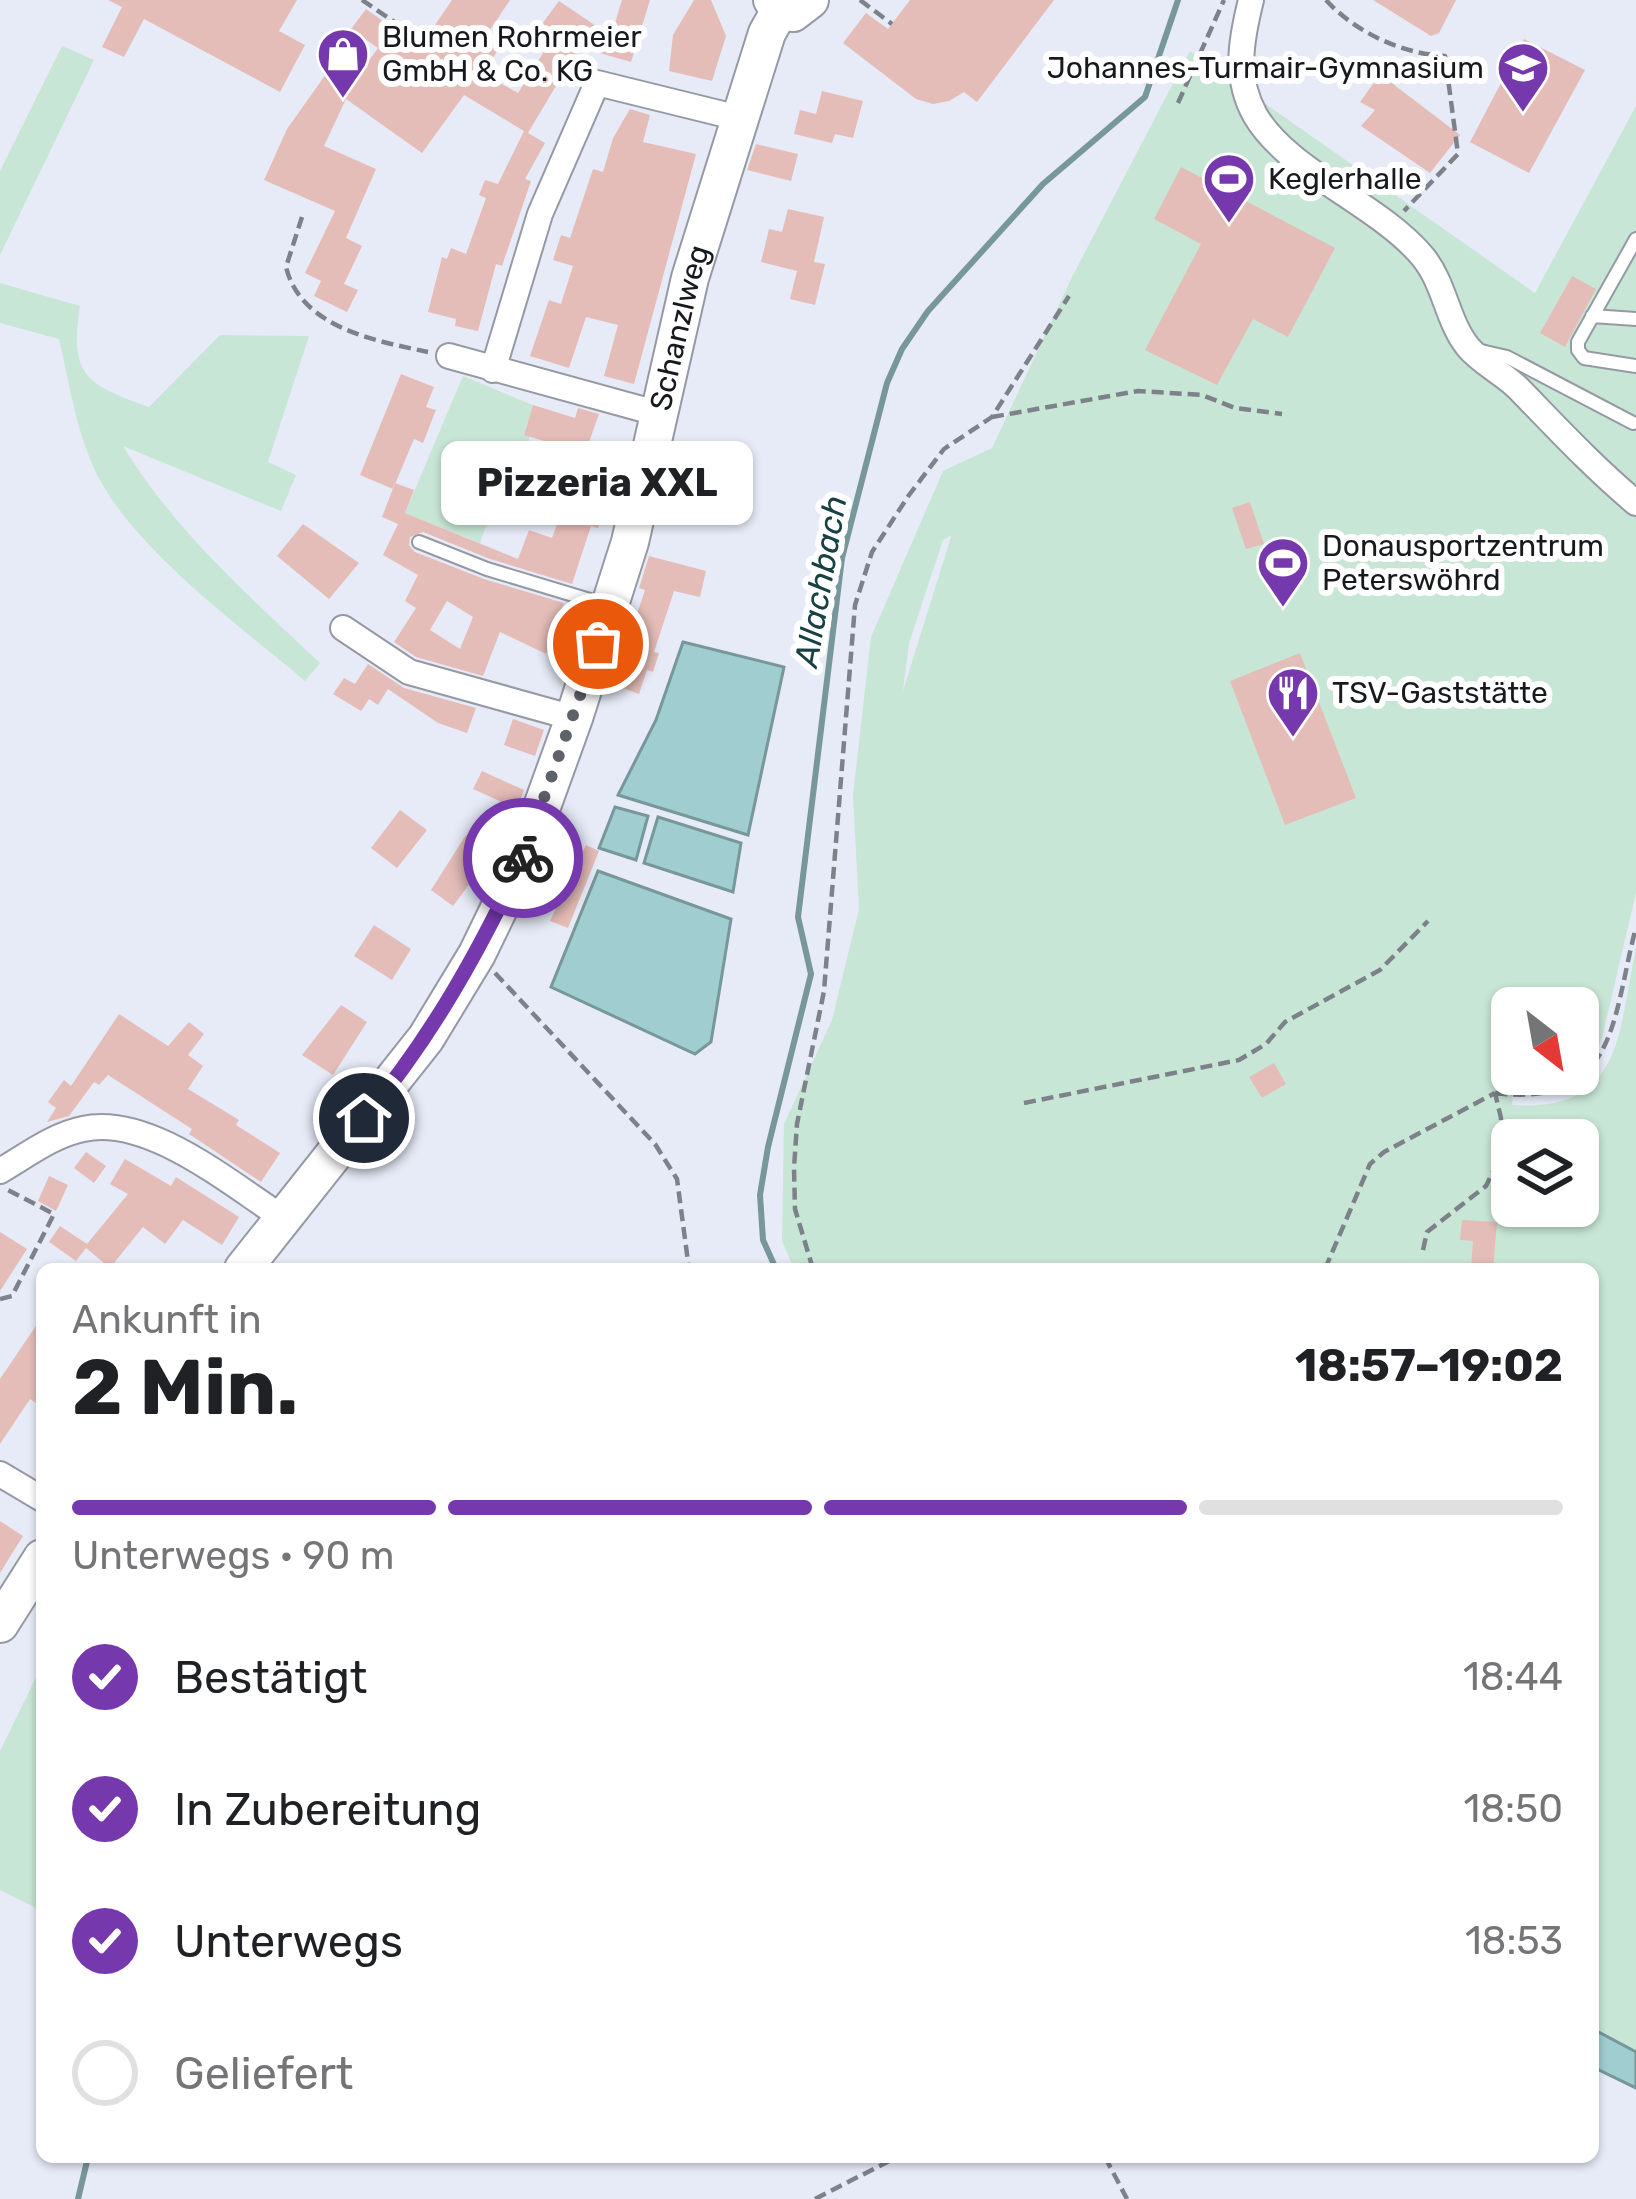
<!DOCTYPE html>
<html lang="de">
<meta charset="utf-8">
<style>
:root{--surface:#fff;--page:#f6f6f6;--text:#202124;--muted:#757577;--line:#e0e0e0;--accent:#7538ad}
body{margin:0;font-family:Rubik,sans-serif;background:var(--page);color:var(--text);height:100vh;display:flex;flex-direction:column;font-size:45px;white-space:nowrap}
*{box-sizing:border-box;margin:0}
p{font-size:39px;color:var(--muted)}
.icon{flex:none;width:66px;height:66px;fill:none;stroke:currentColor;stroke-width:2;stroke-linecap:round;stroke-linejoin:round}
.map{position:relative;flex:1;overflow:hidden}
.details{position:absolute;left:36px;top:1263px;width:1563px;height:900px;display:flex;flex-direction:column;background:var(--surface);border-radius:18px;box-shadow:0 3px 9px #0004}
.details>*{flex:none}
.needle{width:78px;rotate:149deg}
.controls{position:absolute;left:1491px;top:987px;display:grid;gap:24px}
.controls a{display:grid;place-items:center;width:108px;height:108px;border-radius:18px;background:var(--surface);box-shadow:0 3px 9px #0004;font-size:60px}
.pin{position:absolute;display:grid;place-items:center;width:102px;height:102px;color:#fff;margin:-51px;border:6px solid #fff;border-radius:50%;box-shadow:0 3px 12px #0007}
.courier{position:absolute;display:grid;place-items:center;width:120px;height:120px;margin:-60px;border:9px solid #7538ad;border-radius:50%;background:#fff;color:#222;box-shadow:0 3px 15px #0007}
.bubble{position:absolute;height:84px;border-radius:18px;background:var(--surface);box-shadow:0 3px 9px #0004;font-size:39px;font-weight:700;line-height:84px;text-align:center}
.overview em{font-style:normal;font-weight:700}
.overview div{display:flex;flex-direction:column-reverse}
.overview{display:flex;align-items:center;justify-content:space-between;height:204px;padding:0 36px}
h1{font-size:78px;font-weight:700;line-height:90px}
.bar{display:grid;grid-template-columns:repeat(4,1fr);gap:18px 12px;align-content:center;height:144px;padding:0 36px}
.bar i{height:15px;border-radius:9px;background:var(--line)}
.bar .selected{background:var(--accent)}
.bar p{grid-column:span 4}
ol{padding:0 36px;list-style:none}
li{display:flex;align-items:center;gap:36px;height:132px}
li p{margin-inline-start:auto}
li .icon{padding:12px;border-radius:50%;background:var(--accent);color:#fff;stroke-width:4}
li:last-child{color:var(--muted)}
li i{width:66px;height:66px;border:6px solid var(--line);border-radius:50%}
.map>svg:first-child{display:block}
</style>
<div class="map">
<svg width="1636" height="2199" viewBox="0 0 1636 2199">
<rect width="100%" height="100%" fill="#e6ebf7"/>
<path fill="#c8e6d5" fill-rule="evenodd" d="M 62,46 L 94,60 L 0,255 L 0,171 Z
M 1190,51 L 1535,293 L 1636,106 L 1636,893 L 1602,1038 L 1594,1058 L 1578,1074 L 1578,1008 L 1512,1008 L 1512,1074 L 1577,1074 L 1537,1091 L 1513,1089 L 1512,1105 C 1624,1113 1618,1031 1636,948 L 1636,2052 L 1593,2029 L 1593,1269 L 794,1269 L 782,1241 L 784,1124 L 832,1020 L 859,909 L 853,795 L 871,637 L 943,471 L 992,448 L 1073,275 ZM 950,536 L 951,537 L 903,691 L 909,643 L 943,540 ZM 1512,1140 L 1578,1140 L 1578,1206 L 1512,1206 Z
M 0,283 L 80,306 C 69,377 86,384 149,407 L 220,335 L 309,336 L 268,462 L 296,475 L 281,511 L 123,446 C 173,529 250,597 320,663 L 305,681 C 238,624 127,545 92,464 C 75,424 69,381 59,339 L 0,323 Z
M 463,376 L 533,405 L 524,434 L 530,436 L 521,469 L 507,466 L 480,543 L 405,513 Z
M 42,1665 L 42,1911 L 0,1890 L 0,1751 Z"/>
<path fill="#a0cdcf" stroke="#77979a" stroke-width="3" d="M 683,642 L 784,667 L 748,835 L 618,795 L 656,720 Z
M 615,807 L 648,816 L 636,860 L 599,848 Z
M 658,817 L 741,843 L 733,892 L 644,863 Z
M 598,871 L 731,919 L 711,1042 L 695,1054 L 551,987 Z
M 1593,2029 L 1636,2052 L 1636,2088 L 1593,2067 Z"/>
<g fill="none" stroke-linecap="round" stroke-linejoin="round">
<path stroke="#77979a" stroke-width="6" d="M 776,1269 L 763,1240 L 760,1195 L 768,1147 L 811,974 L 798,917 L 842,558 L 887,383 L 902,349 L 928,311 L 1043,184 L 1145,97 L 1178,0
M 78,2199 L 88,2157"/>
</g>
<path fill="#e5bdb8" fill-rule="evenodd" d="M 108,0 L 297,0 L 279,31 L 305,45 L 280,92 L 144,19 L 124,57 L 102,47 L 122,7 Z
M 452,0 L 510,0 L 486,36 L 501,46 L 482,73 L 518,93 L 555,34 L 542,24 L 559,1 L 611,36 L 622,0 L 650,0 L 631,62 L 579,47 L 528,133 L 545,143 L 525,179 L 531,181 L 502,266 L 496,264 L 478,331 L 455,326 L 456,319 L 428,312 L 442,257 L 447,259 L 451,248 L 466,254 L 486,198 L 479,195 L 485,180 L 498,184 L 524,131 L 464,95 L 422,153 L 346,99 L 324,146 L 376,169 L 346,238 L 362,246 L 344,284 L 358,290 L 347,312 L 314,296 L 321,281 L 305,273 L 335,211 L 264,180 L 287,129 L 336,60 L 358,76 L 378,48 L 351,29 L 366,9 L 420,47 Z
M 694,0 L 711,0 L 726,36 L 712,81 L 669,71 L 673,35 Z
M 910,0 L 1054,0 L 977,102 L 964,92 L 949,101 L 933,104 L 916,99 L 843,43 L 866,13 L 888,29 Z
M 1373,0 L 1456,0 L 1439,33 L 1431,36 Z
M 1524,39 L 1585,70 L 1529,173 L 1470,142 Z
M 1380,74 L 1460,135 L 1430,173 L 1361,126 L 1375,110 L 1360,102 Z
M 822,91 L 863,101 L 853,138 L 835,134 L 832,143 L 794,134 L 800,110 L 816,114 Z
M 630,109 L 650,115 L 643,142 L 696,154 L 634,384 L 604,376 L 618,325 L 586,317 L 569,368 L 530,356 L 549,300 L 561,304 L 573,266 L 553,260 L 561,235 L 570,238 L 593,169 L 603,172 L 613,138 Z
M 756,144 L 798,154 L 791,181 L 747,170 Z
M 1181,167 L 1335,248 L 1288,337 L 1253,319 L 1217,385 L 1145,350 L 1201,244 L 1154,219 Z
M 788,209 L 824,217 L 814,262 L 825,264 L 815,305 L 790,299 L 797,271 L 761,262 L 769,229 L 782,232 Z
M 1572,276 L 1596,289 L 1565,347 L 1540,333 Z
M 401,374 L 434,387 L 426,407 L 436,410 L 423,443 L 414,439 L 393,489 L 360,475 Z
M 533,405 L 575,418 L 578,408 L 599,414 L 588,445 L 616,453 L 608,486 L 569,476 L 575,450 L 524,435 Z
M 395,483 L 414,490 L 405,513 L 518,559 L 529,530 L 552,538 L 567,497 L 604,507 L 598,528 L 591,526 L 572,584 L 490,559 L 423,532 L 410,537 L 409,545 L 415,552 L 484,579 L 564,603 L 546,654 L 500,632 L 483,676 L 416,657 L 394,642 L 416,608 L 405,601 L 418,575 L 383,555 L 398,524 L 382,517 ZM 447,601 L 473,617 L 460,649 L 430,630 Z
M 1250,502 L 1264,544 L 1246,549 L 1232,508 Z
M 303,524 L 359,563 L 329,599 L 277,556 Z
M 649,556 L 706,571 L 700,597 L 674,591 L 654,652 L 659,653 L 653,672 L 647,670 L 639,694 L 609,683 L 627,627 L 632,629 L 645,590 L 639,588 Z
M 1300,653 L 1356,798 L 1285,825 L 1230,681 Z
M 368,664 L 404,688 L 476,708 L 467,733 L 438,723 L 388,689 L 378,705 L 369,699 L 361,711 L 333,694 L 344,678 L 355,684 Z
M 513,719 L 544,730 L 535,756 L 504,745 Z
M 482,771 L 524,790 L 517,809 L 473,789 Z
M 400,810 L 427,830 L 397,868 L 371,848 Z
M 466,835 L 492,854 L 453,906 L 431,890 Z
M 586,845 L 599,851 L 568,928 L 550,921 Z
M 374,925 L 411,949 L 392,980 L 354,956 Z
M 341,1005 L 367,1022 L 333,1075 L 302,1055 Z
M 119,1014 L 168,1046 L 189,1022 L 204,1034 L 188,1055 L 203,1066 L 188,1089 L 239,1120 L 236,1125 L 280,1153 L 261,1182 L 189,1134 L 192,1129 L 108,1075 L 99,1085 L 94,1082 L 69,1116 L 47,1122 L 56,1108 L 48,1102 L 64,1080 L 71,1086 Z
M 1274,1063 L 1286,1084 L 1262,1098 L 1249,1077 Z
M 86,1152 L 106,1166 L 94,1183 L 74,1168 Z
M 125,1159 L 171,1186 L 176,1177 L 239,1217 L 222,1245 L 183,1220 L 165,1244 L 143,1227 L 110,1268 L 86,1248 L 76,1261 L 49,1242 L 60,1226 L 87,1244 L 128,1194 L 110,1184 Z
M 49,1176 L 68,1185 L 56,1211 L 38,1201 Z
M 1462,1220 L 1497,1222 L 1493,1269 L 1471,1269 L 1473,1241 L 1460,1240 Z
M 0,1232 L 27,1249 L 0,1291 Z
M 42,1317 L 42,1407 L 30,1399 L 0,1444 L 0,1379 Z
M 0,1521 L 23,1536 L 0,1573 Z"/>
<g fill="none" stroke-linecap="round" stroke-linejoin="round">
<g stroke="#9599a4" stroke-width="16">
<path id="lane" d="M 1636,239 L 1578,342 L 1578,350 L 1584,358 L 1636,366
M 1592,316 L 1636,319
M 1481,351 L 1507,357 L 1633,423
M 551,506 L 561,485 L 633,503
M 419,542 L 487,569 L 603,604"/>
</g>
<g stroke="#9599a4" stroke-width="28">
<path id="street" d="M 1251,0 C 1241,40 1234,77 1255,115 C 1288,172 1379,204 1423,257 C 1445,284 1447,321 1468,347 C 1481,363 1503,373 1518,388 C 1557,428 1593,467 1636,503
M 449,356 L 660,414
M 493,370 L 540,214 L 597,83 L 739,118
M 343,628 L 409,672 L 574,718
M 0,1171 C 26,1156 53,1135 83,1129 C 148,1114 230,1184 282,1217
M 0,1474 L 42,1499"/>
</g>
<g stroke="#9599a4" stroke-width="40">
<g id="secondary">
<path d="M 772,0 L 780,10 L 793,13 L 810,0"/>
<path id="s1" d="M 243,1269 L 426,1038 L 477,954 L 523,859 L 574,718 L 630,542 L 690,278 L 767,33 L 780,10"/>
<path d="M 0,1624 L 42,1558"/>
</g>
</g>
<path stroke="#7d8189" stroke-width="4.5" stroke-dasharray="12 6" stroke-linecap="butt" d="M 362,0 L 433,48
M 860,0 L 892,24
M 1326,0 C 1355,32 1402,54 1445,56 L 1458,154 L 1404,211
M 1178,103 L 1224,0
M 302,217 L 286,267 C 301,328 376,341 428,352
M 992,417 L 1138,391 L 1202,395 L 1235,408 L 1282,414
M 495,973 L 655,1144 L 677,1179 L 689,1269
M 1495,1093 C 1617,1108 1612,1019 1636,927
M 1024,1103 L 1239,1060 L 1266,1044 L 1285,1022 L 1380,970 L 1428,921
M 1423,1250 L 1427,1232 L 1486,1186 L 1498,1161 L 1501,1118 L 1495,1093
M 813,1269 L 795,1209 L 794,1168 L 797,1124 L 824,991 L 855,605 L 872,552 L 909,495 L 944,449 L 992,417 L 1069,296
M 1325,1269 L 1370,1164 L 1384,1152 L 1495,1093
M 0,1299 L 12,1296 L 54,1214 L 8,1190
M 1105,2157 L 1127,2199
M 815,2199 L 897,2157"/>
<use href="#lane" stroke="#fff" stroke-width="12"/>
<use href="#street" stroke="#fff" stroke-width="24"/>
<use href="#secondary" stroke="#fff" stroke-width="36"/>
</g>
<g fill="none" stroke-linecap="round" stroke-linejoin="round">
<path stroke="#5f6269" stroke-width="12" stroke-dasharray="0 21.6" d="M 523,858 L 598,644"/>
<path stroke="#7538ad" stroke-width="15" d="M 364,1118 C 431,1038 479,952 523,858"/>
</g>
<defs>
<g id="shop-pin" transform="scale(2.7)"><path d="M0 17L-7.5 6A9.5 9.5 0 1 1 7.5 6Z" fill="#7538ad" stroke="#fff"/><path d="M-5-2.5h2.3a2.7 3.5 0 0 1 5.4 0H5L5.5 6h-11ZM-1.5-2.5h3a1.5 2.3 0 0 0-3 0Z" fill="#fff"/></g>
<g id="school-pin" transform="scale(2.7)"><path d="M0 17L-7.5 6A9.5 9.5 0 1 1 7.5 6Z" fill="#7538ad" stroke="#fff"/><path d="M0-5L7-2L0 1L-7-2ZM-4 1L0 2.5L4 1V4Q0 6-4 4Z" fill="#fff"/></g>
<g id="stadium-pin" transform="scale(2.7)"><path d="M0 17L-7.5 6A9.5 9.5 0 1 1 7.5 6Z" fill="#7538ad" stroke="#fff"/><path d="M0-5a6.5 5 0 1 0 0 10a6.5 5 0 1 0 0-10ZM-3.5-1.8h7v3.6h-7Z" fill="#fff"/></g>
<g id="restaurant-pin" transform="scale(2.7)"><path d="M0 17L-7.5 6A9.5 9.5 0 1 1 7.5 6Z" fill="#7538ad" stroke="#fff"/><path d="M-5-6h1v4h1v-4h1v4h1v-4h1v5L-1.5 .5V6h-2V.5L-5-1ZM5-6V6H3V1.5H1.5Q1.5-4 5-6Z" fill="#fff"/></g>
</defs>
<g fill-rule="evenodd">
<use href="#shop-pin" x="343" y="54"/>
<use href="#school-pin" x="1523" y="68"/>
<use href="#stadium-pin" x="1229" y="179"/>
<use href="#stadium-pin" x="1283" y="563"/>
<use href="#restaurant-pin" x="1293" y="693"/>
</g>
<g text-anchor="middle" stroke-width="12" stroke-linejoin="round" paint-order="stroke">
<g font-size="30" fill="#17191d" stroke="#fff" text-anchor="start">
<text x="382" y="47">Blumen Rohrmeier<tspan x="382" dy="34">GmbH &amp; Co. KG</tspan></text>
<text x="1484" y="78" text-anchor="end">Johannes-Turmair-Gymnasium</text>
<text x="1268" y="189">Keglerhalle</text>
<text x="1322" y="556">Donausportzentrum<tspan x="1322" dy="34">Peterswöhrd</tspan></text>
<text x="1332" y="703">TSV-Gaststätte</text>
</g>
<g font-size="30" fill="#17191d" stroke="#fff">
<text dy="10" stroke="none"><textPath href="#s1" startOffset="1053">Schanzlweg</textPath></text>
</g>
<g font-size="33" font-style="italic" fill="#174143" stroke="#fff">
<text transform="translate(820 581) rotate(-80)" y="12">Allachbach</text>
</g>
</g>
</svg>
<div class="controls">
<a><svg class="needle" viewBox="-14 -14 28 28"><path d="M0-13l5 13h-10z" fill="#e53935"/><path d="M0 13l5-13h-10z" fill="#757577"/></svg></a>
<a><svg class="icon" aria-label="layers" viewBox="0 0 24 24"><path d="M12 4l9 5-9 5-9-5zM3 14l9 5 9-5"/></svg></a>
</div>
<div class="pin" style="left:598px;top:644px;background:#ea580c"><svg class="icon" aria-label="bag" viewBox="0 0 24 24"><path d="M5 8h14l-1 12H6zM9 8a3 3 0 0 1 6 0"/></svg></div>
<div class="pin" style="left:364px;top:1118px;background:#1f2937"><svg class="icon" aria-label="home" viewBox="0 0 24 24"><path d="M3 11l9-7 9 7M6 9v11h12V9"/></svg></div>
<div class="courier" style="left:523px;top:858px"><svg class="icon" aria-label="bike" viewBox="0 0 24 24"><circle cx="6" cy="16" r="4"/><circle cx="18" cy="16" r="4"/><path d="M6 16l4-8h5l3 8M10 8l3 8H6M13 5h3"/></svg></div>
<div class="bubble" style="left:441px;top:441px;width:312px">Pizzeria XXL</div>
<section class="details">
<div class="overview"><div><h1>2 Min.</h1><p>Ankunft in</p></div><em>18:57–19:02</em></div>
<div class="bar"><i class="selected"></i><i class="selected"></i><i class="selected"></i><i></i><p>Unterwegs · 90 m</p></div>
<ol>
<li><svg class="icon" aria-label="check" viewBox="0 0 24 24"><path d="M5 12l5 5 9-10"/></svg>Bestätigt<p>18:44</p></li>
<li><svg class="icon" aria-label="check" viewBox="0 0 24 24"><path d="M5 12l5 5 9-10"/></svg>In Zubereitung<p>18:50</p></li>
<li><svg class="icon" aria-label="check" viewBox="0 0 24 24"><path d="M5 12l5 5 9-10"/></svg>Unterwegs<p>18:53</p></li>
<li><i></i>Geliefert</li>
</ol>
</section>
</div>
